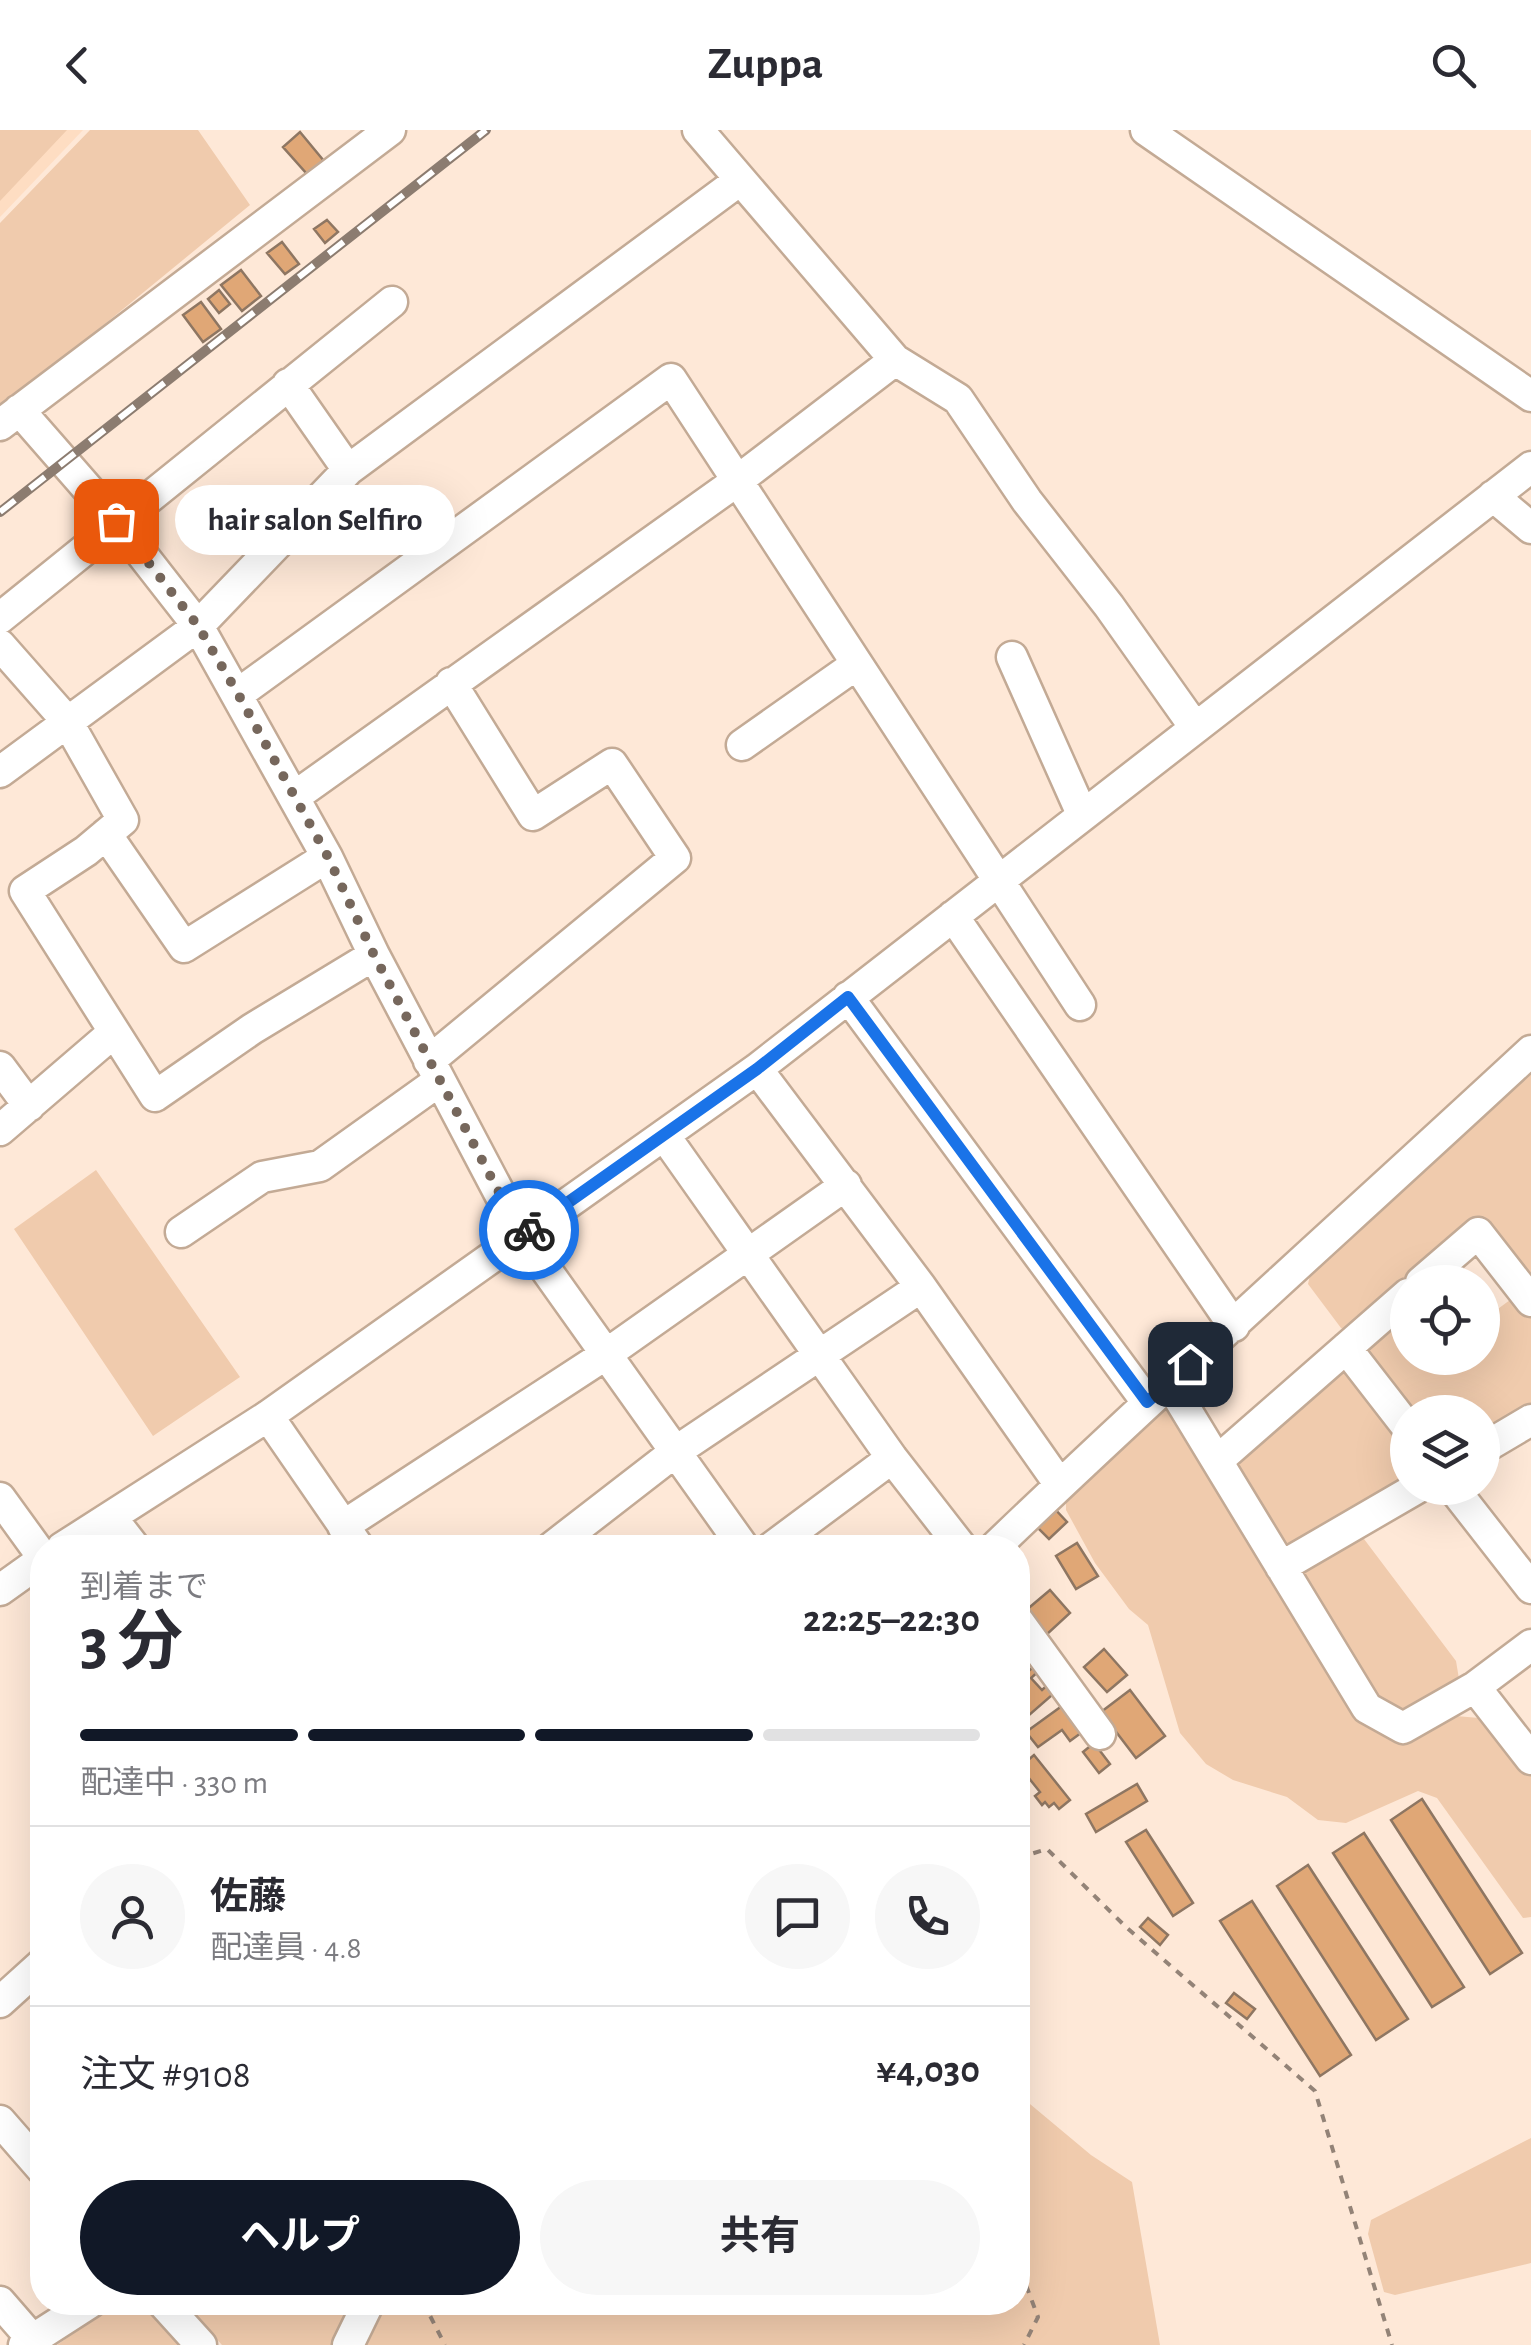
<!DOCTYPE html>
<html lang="ja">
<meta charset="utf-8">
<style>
:root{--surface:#fff;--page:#f7f7f7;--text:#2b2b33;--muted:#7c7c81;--line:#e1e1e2;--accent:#111827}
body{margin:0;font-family:"Alegreya Sans","Noto Sans JP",sans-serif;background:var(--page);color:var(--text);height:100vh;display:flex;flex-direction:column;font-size:38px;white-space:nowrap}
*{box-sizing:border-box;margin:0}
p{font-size:32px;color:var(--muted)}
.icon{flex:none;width:55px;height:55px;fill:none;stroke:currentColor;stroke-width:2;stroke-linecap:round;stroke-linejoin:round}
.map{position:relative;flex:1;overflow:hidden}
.side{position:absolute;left:30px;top:1405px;width:1000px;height:780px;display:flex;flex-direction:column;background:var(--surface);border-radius:40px;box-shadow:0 10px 40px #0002}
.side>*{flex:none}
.tools{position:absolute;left:1390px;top:1135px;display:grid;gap:20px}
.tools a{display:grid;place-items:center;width:110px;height:110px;border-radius:50%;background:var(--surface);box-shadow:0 10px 40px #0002;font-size:50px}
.pin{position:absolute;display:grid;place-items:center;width:85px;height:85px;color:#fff;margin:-42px;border-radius:20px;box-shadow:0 5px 15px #0006}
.courier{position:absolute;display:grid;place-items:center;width:100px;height:100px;margin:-50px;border:8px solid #1a73e8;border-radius:50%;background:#fff;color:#222;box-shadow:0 2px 12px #0007}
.bubble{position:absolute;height:70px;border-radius:35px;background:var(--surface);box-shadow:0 10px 40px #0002;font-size:32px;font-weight:700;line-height:70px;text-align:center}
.summary em{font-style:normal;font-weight:700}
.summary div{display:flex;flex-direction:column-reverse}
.summary{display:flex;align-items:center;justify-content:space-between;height:170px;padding:0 50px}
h1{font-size:65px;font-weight:700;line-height:75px}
.bar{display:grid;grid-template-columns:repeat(4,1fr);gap:15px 10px;align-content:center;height:120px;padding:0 50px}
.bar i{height:12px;border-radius:8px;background:var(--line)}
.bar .current{background:var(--accent)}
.bar p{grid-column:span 4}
.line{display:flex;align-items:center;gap:25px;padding:0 50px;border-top:2px solid var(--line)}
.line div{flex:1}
.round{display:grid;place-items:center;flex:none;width:105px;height:105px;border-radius:52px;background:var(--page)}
.primary-button{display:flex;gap:20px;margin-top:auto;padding:20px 50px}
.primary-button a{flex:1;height:115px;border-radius:60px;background:var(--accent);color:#fff;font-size:40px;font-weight:700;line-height:115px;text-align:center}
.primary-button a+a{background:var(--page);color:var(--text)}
header{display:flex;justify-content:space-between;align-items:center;height:130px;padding:0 50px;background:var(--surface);font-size:45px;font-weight:700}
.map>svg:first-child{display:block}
</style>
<header><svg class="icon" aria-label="back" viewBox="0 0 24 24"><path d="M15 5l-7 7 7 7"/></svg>Zuppa<svg class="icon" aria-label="search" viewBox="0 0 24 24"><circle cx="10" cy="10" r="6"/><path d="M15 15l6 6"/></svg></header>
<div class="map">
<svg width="1531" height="2215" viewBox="0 0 1531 2215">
<rect width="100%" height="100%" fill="#fee8d7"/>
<path fill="#feddc2" d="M 0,0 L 83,0 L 0,87 Z"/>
<path fill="#f0cbad" d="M 0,0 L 67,0 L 0,71 Z
M 90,0 L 198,0 L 250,75 L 0,280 L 0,93 Z
M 1531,937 L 1531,1159 L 1485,1100 L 1352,1205 L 1341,1198 L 1308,1154 L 1312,1137 Z
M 96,1040 L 240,1247 L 153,1306 L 14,1099 Z
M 1514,1167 L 1531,1183 L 1531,1282 L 1483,1310 L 1482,1282 L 1407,1283 L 1367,1232 L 1370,1212 L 1407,1181 L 1408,1228 L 1482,1228 L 1483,1190 Z
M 1342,1230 L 1407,1313 L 1407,1353 L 1285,1421 L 1237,1345 L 1242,1324 Z
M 1164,1270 L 1296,1488 L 1416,1605 L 1456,1586 L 1479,1588 L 1502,1607 L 1531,1644 L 1531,1787 L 1523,1788 L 1437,1668 L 1418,1661 L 1346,1693 L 1318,1690 L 1287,1667 L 1233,1650 L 1206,1634 L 1180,1603 L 1148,1495 L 1129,1479 L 1095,1433 L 1066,1380 L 1066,1367 Z
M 1355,1406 L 1364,1409 L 1456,1531 L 1460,1555 C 1425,1578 1417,1587 1376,1570 L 1301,1448 L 1302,1440 Z
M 1018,1964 L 1091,2025 L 1132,2052 L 1160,2215 L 222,2215 L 184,2173 L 1018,2172 Z
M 1531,2008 L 1531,2133 L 1395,2165 L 1384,2162 L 1368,2104 L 1371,2090 Z
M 118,2172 L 151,2173 L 190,2215 L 57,2215 Z"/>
<path fill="#e0a776" stroke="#8e7662" stroke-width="2.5" d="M 300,2 L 324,31 L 307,44 L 283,17 Z
M 327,90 L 338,102 L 325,113 L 314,99 Z
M 282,112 L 299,134 L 285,144 L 267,123 Z
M 241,140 L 261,166 L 242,181 L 221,155 Z
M 219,160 L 230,174 L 219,183 L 208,169 Z
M 201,172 L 221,199 L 203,212 L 183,185 Z
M 1052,1376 L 1067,1392 L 1049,1409 L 1034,1394 Z
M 1077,1413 L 1098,1446 L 1076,1459 L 1056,1426 Z
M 1050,1460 L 1070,1483 L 1045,1506 L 1024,1482 Z
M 1104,1519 L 1127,1545 L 1107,1562 L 1084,1537 Z
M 1038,1533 L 1042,1538 L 1031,1548 L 1042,1560 L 1052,1551 L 1059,1559 L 1028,1586 L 1018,1573 L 1018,1550 Z
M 1130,1560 L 1165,1606 L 1136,1628 L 1101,1582 Z
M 1066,1573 L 1085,1600 L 1070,1611 L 1062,1600 L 1038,1617 L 1026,1602 Z
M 1094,1613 L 1110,1634 L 1099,1643 L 1083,1622 Z
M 1034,1625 L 1070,1670 L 1059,1679 L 1054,1673 L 1049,1677 L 1045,1672 L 1042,1675 L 1035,1666 L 1040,1662 L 1020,1637 Z
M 1137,1654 L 1147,1671 L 1096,1702 L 1086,1684 Z
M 1422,1669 L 1522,1823 L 1490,1844 L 1391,1690 Z
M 1146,1700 L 1193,1773 L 1173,1786 L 1126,1712 Z
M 1364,1703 L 1464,1857 L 1432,1877 L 1333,1723 Z
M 1308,1735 L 1408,1889 L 1376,1910 L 1277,1756 Z
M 1252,1771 L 1351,1925 L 1320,1946 L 1220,1791 Z
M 1148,1788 L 1168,1805 L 1160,1815 L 1140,1797 Z
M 1234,1863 L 1255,1879 L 1247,1889 L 1226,1873 Z"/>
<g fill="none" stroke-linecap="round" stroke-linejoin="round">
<g stroke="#c3aa95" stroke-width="35">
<path id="minor" d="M 698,0 L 895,230 L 958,269 L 1027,371 L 1109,476 L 1194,596
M 1146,0 L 1531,266
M 288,254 L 348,340
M 19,280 L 116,391 L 198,496 L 327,727 L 374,825 L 522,1106 L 744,1418
M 0,295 L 390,0
M 1493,366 L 1531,398
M 0,488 L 392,172
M 0,515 L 67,591 L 123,690 L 86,721 L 25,761 L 155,966 L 252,899 L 374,825
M 1012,527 L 1082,684
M 238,564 L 671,249 L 1080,875
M 742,615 L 857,534
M 0,642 L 198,496 L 348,340 L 740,50
M 294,667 L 737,351 L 895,230
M 106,704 L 184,817 L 327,727
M 953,786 L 1234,1196
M 848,867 L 1147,1272
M 429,931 L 675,728 L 612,634 L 533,685 L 451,553
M 0,937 L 29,976
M 757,939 L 921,1157 L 1060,1355
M 0,1000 L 113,903
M 664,1005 L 892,1328 L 962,1418
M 181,1102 L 262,1047 L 320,1036 L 439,951
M 1421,1152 L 1478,1103 L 1531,1171
M 1346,1218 L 1408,1298
M 1169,1252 L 1367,1578 L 1403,1598 L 1475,1557 L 1531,1515
M 268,1286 L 359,1418
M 1482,1319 L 1531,1290
M 1217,1331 L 1408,1164
M 1453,1358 L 1531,1458
M 0,1368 L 42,1426
M 111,1387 L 135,1418
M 343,1396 L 608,1223 L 846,1055
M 62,1418 L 268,1286 L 757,939 L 1531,337
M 551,1418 L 675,1322 L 921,1157
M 771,1418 L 892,1328
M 994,1418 C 1170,1249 1352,1087 1531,921
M 1281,1437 L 1417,1358
M 0,1460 L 42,1430
M 1018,1491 L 1100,1604
M 1475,1557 L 1531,1629
M 0,1872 L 42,1834
M 0,1991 L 42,2039
M 0,2172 L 33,2210
M 162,2172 L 201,2215
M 24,2215 L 91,2172
M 348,2215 L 369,2172"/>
</g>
<path stroke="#938377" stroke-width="4" stroke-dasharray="8 8" stroke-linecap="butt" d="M 1018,1728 L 1047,1719 L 1126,1797 L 1315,1961 L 1392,2215
M 1018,2142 L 1023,2147 L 1038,2187 L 1024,2215
M 423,2172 L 445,2215"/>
<use href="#minor" stroke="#fff" stroke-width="30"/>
<g stroke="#8c7c70" stroke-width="10">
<path id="rail" d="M 0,382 L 486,0"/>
</g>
<use href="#rail" stroke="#fff" stroke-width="6" stroke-dasharray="19" stroke-linecap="butt"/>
</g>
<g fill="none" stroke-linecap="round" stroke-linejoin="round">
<path stroke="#76675c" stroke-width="10" stroke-dasharray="0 18" d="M 116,391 L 198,496 L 238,564 L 328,727 L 374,825 L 522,1106 L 529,1100"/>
<path stroke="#1a73e8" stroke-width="12" d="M 529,1100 L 757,939 L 848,867 L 1147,1272 L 1190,1234"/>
</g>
</svg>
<div class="tools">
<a><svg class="icon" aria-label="locate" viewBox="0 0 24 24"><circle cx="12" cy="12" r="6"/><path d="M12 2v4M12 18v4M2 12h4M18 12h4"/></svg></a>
<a><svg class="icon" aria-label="layers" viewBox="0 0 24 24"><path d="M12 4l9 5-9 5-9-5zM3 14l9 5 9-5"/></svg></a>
</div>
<div class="pin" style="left:116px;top:391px;background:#ea580c"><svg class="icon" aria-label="bag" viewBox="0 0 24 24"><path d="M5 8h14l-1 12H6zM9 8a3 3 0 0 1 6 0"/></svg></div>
<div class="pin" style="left:1190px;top:1234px;background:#1f2937"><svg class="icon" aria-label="home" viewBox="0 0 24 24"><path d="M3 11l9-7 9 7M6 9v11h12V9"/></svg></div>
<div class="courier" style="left:529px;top:1100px"><svg class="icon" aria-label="bike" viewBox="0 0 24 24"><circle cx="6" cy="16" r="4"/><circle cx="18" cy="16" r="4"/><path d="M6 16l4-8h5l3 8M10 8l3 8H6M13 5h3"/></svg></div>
<div class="bubble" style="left:175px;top:355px;width:280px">hair salon Selfiro</div>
<section class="side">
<div class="summary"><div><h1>3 分</h1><p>到着まで</p></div><em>22:25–22:30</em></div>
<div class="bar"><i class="current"></i><i class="current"></i><i class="current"></i><i></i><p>配達中 · 330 m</p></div>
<div class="line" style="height:180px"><a class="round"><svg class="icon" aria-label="person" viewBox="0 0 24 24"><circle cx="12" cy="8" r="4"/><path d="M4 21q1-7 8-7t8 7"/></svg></a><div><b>佐藤</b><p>配達員 · 4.8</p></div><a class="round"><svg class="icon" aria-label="chat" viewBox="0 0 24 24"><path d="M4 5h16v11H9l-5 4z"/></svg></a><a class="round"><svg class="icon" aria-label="phone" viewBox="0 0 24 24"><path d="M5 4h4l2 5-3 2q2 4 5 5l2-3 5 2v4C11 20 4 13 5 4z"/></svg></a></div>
<div class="line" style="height:130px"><div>注文 #9108</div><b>¥4,030</b></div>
<div class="primary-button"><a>ヘルプ</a><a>共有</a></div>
</section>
</div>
